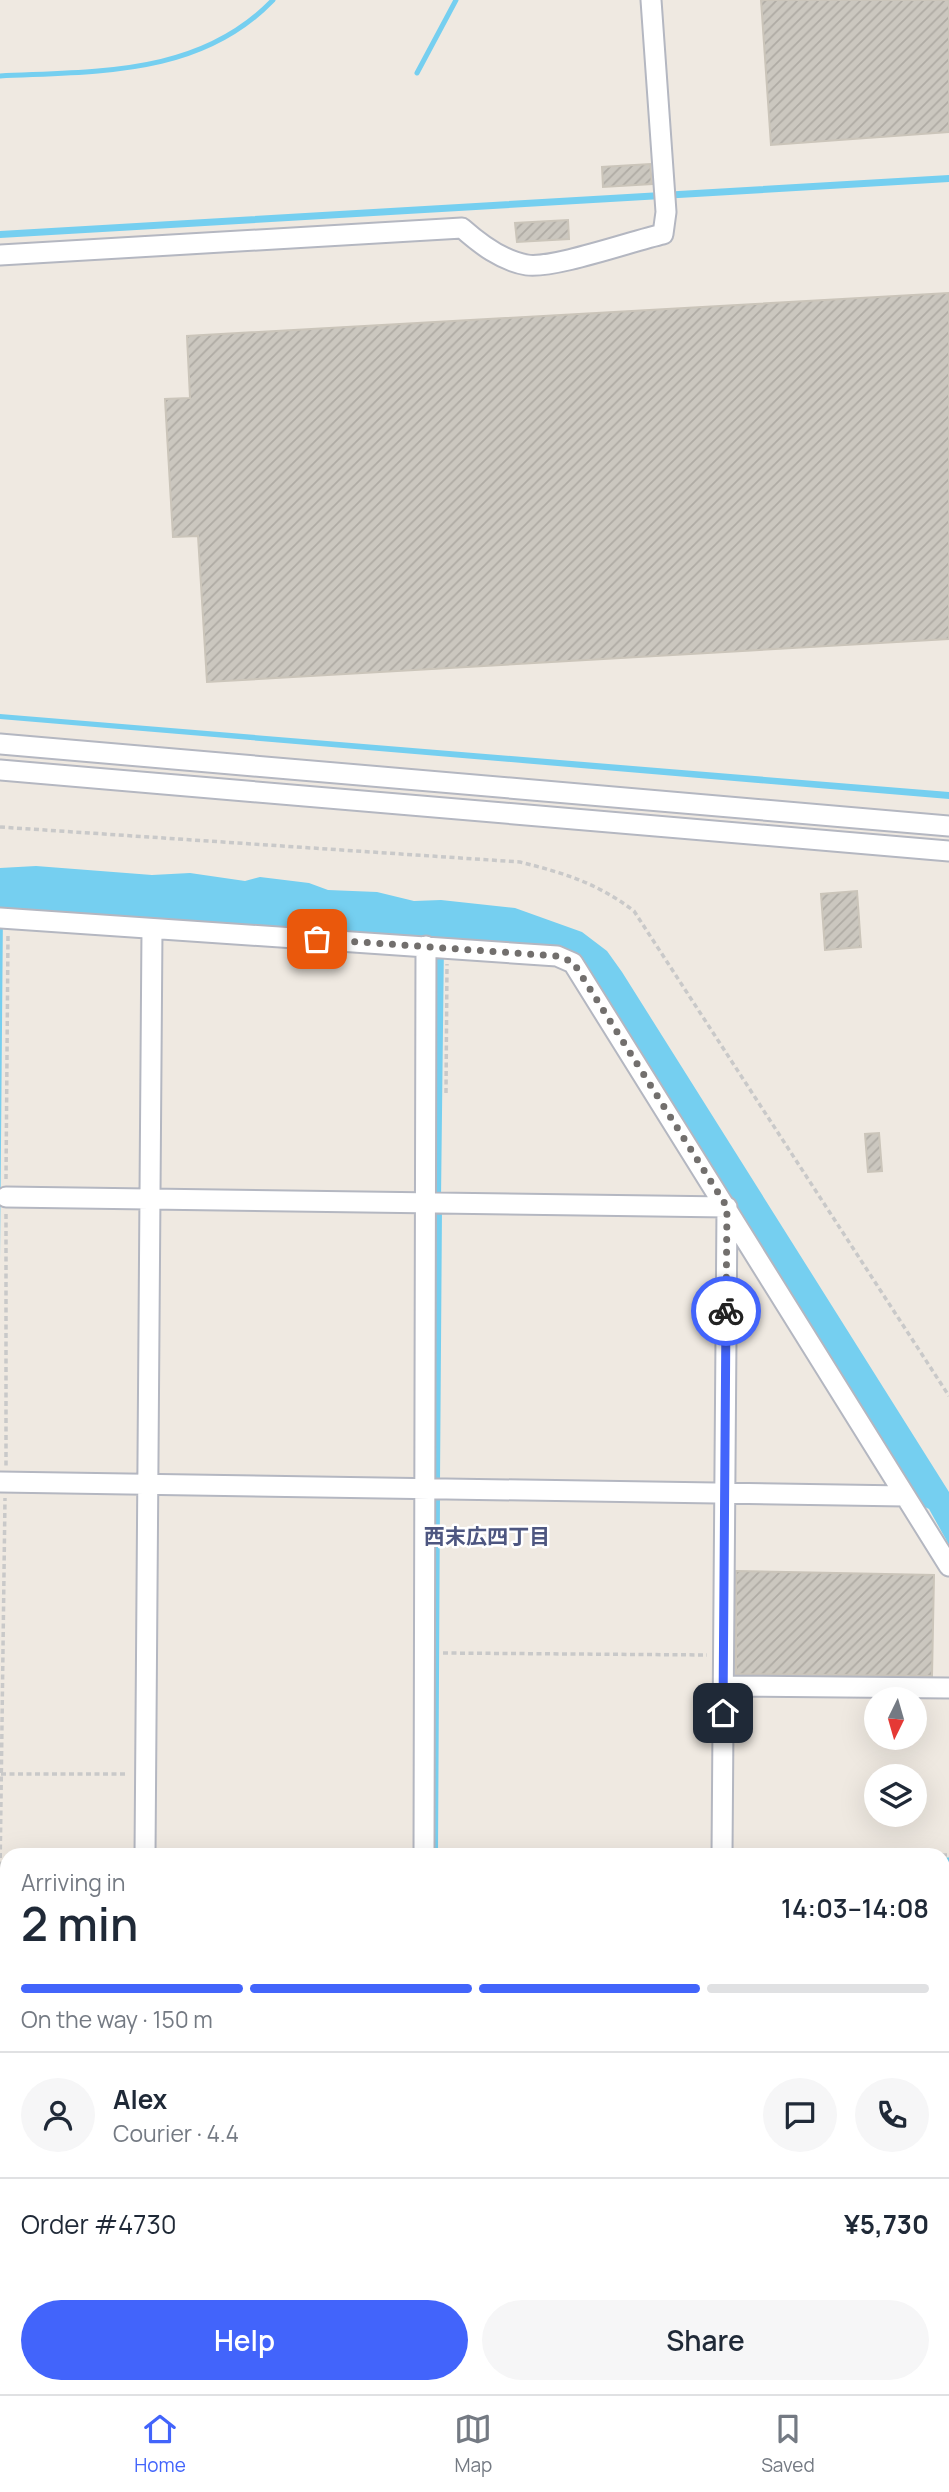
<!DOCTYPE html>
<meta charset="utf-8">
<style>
:root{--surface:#fff;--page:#f6f6f7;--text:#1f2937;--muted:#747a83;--line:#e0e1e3;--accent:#4264fb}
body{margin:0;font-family:Manrope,"Noto Sans JP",sans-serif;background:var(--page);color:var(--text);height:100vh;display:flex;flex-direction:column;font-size:26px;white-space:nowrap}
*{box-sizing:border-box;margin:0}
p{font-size:23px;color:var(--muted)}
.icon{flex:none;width:38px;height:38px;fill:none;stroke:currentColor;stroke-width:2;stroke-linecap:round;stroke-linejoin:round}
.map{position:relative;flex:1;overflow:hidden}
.drawer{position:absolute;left:0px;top:1848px;width:950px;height:546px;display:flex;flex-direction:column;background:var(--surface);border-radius:21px 21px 0 0;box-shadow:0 7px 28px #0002}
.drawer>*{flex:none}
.needle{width:46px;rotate:185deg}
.controls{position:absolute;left:864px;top:1687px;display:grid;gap:14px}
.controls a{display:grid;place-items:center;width:63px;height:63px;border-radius:50%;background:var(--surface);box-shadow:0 7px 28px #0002;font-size:35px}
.pin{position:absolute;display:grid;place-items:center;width:60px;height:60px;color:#fff;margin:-30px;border-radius:14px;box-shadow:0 4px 10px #0006}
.courier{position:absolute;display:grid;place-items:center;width:70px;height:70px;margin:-35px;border:5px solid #4264fb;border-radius:50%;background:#fff;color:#222;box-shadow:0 2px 9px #0007}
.head em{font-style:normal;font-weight:600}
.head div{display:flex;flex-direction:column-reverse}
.head{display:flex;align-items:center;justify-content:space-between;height:119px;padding:0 21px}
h1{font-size:46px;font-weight:600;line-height:52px}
.bar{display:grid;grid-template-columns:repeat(4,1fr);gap:10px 7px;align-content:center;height:84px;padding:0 21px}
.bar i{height:9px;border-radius:5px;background:var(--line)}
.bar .active{background:var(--accent)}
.bar p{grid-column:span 4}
.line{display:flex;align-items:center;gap:18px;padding:0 21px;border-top:2px solid var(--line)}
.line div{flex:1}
.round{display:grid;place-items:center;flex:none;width:74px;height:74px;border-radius:37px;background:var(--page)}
.button{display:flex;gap:14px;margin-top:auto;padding:14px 21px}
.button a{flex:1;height:80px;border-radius:42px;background:var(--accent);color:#fff;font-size:28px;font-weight:600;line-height:80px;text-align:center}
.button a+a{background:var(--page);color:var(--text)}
.menu{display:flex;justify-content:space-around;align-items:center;height:98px;border-top:2px solid var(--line);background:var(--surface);font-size:19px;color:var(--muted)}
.menu a{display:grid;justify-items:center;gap:4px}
.menu .active{color:var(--accent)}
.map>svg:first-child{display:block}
</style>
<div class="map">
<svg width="949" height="2394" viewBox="0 0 949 2394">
<defs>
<pattern id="industrial-grid" width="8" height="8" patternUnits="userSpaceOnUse" patternTransform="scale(1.75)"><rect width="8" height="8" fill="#e3e1e8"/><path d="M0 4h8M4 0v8" fill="none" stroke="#c3c1c7"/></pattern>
<pattern id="building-hatch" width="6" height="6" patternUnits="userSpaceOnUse" patternTransform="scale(1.75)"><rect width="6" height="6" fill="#cbc7bf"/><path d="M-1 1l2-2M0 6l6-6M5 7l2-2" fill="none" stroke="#afaba4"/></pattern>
</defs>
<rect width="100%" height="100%" fill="#efe9e1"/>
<path fill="url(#industrial-grid)" d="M 943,1862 L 949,1862 L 949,2084 L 943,2084 Z
M 943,2106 L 949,2107 L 949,2212 L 943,2213 Z
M 7,2110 L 7,2212 L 2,2212 L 4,2114 Z"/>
<path fill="#75cff0" d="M 949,175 L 949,182 L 0,238 L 0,231 Z
M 0,714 L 949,792 L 949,799 L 0,719 Z
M 36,866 L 152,875 L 190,873 L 245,881 L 260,877 L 309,883 L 328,890 L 377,892 L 414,901 L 441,900 L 515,908 L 582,932 L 607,951 L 622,972 L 949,1492 L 949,1545 L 929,1509 L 919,1504 L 579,961 L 444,943 L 441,1198 L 434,1198 L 432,942 L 3,911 L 0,1259 L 0,868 Z
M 435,1209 L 442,1209 L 440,1481 L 433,1481 Z
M 432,1498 L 440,1498 L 438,1855 L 430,1855 Z"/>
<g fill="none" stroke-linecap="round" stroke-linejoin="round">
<path stroke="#75cff0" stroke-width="5" d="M 417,73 L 456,0
M 0,76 C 98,71 200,76 273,0
M 943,1860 L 949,1860"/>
</g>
<path fill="url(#building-hatch)" stroke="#cbc5ba" stroke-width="2" d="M 761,0 L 949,0 L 949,132 L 771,145 Z
M 650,164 L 652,184 L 603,187 L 602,167 Z
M 568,220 L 569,239 L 517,242 L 515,223 Z
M 949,293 L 949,639 L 207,682 L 198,536 L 173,537 L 165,399 L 190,398 L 187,336 Z
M 857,891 L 861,947 L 825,950 L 821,894 Z
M 879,1133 L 882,1171 L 868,1172 L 865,1134 Z
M 736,1571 L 934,1575 L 932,1676 L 736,1674 Z"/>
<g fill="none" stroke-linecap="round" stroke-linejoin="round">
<g stroke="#b4b7c1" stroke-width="23">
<path id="minor" d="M 0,255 L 462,228 C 480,244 502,261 527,265 C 553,269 632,241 663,234 L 666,212 L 651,0
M 0,744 L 949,826
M 0,770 L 949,851
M 0,918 L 557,956 L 573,963 L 949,1566
M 6,1197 L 727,1207
M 0,1482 L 905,1496
M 723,1686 L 949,1688
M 145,1855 L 152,929
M 424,1855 L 426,946
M 722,1855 L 727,1208
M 943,2220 L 949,2219
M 142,2394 L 142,2387
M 418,2394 L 418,2387
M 716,2394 L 716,2387
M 928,2394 L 949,2388"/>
</g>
<g stroke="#c9c9c9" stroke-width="28">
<path id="major" d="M 0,2093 L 7,2093
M 943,2096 L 949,2096"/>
</g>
<path stroke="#c9c9c9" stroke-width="3.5" stroke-dasharray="5 3.5" stroke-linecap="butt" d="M 0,827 L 520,862 C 564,873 597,883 634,911 L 949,1396
M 446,1093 L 447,964
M 6,1179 L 8,934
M 6,1214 L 6,1466
M 443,1653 L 707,1655
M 1,1774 L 128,1774
M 738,1853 L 949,1855
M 0,1875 L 5,1498
M 0,2348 L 7,2348"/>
<use href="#minor" stroke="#fff" stroke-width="19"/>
<use href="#major" stroke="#f2d163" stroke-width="24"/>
</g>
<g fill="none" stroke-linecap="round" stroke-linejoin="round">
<path stroke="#726f6d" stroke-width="7" stroke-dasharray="0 12.6" d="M 317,939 L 557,956 L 573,962 L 727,1207 L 726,1311"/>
<path stroke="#4264fb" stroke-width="9" d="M 723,1713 L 726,1311"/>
</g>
<g text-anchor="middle" stroke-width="5" stroke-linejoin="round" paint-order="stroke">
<g font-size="21" font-weight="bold" fill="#4d5680" stroke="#fff">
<text x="487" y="1544">西末広四丁目</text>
</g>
</g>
</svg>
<div class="controls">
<a><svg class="needle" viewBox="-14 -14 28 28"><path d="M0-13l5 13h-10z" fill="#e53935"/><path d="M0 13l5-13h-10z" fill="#747a83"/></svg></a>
<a><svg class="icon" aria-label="layers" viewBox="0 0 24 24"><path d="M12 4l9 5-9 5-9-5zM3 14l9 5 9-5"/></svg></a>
</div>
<div class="pin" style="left:317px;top:939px;background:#ea580c"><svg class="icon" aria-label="bag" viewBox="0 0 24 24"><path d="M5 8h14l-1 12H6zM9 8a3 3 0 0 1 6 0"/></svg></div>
<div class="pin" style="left:723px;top:1713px;background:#1f2937"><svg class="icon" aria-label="home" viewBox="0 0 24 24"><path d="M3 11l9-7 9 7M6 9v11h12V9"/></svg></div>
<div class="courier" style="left:726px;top:1311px"><svg class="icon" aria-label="bike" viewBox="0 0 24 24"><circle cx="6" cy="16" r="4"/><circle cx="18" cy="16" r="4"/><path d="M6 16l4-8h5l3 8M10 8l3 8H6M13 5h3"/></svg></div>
<section class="drawer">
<div class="head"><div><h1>2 min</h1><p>Arriving in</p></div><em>14:03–14:08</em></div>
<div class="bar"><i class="active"></i><i class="active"></i><i class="active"></i><i></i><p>On the way · 150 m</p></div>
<div class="line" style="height:126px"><a class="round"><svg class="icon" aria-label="person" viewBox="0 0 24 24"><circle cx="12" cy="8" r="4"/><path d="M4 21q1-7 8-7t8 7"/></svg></a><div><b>Alex</b><p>Courier · 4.4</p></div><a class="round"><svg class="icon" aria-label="chat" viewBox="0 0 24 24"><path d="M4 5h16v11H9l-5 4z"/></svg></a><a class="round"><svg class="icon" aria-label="phone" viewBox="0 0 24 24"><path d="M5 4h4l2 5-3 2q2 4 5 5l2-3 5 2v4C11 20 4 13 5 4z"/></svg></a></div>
<div class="line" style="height:91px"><div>Order #4730</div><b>¥5,730</b></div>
<div class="button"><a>Help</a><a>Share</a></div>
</section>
</div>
<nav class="menu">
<a class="active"><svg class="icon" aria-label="home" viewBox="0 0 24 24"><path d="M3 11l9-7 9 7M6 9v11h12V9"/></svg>Home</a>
<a><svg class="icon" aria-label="map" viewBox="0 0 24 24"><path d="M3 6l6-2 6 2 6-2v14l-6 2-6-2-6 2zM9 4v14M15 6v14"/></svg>Map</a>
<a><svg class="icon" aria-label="saved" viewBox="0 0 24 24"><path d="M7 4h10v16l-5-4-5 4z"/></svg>Saved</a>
</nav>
